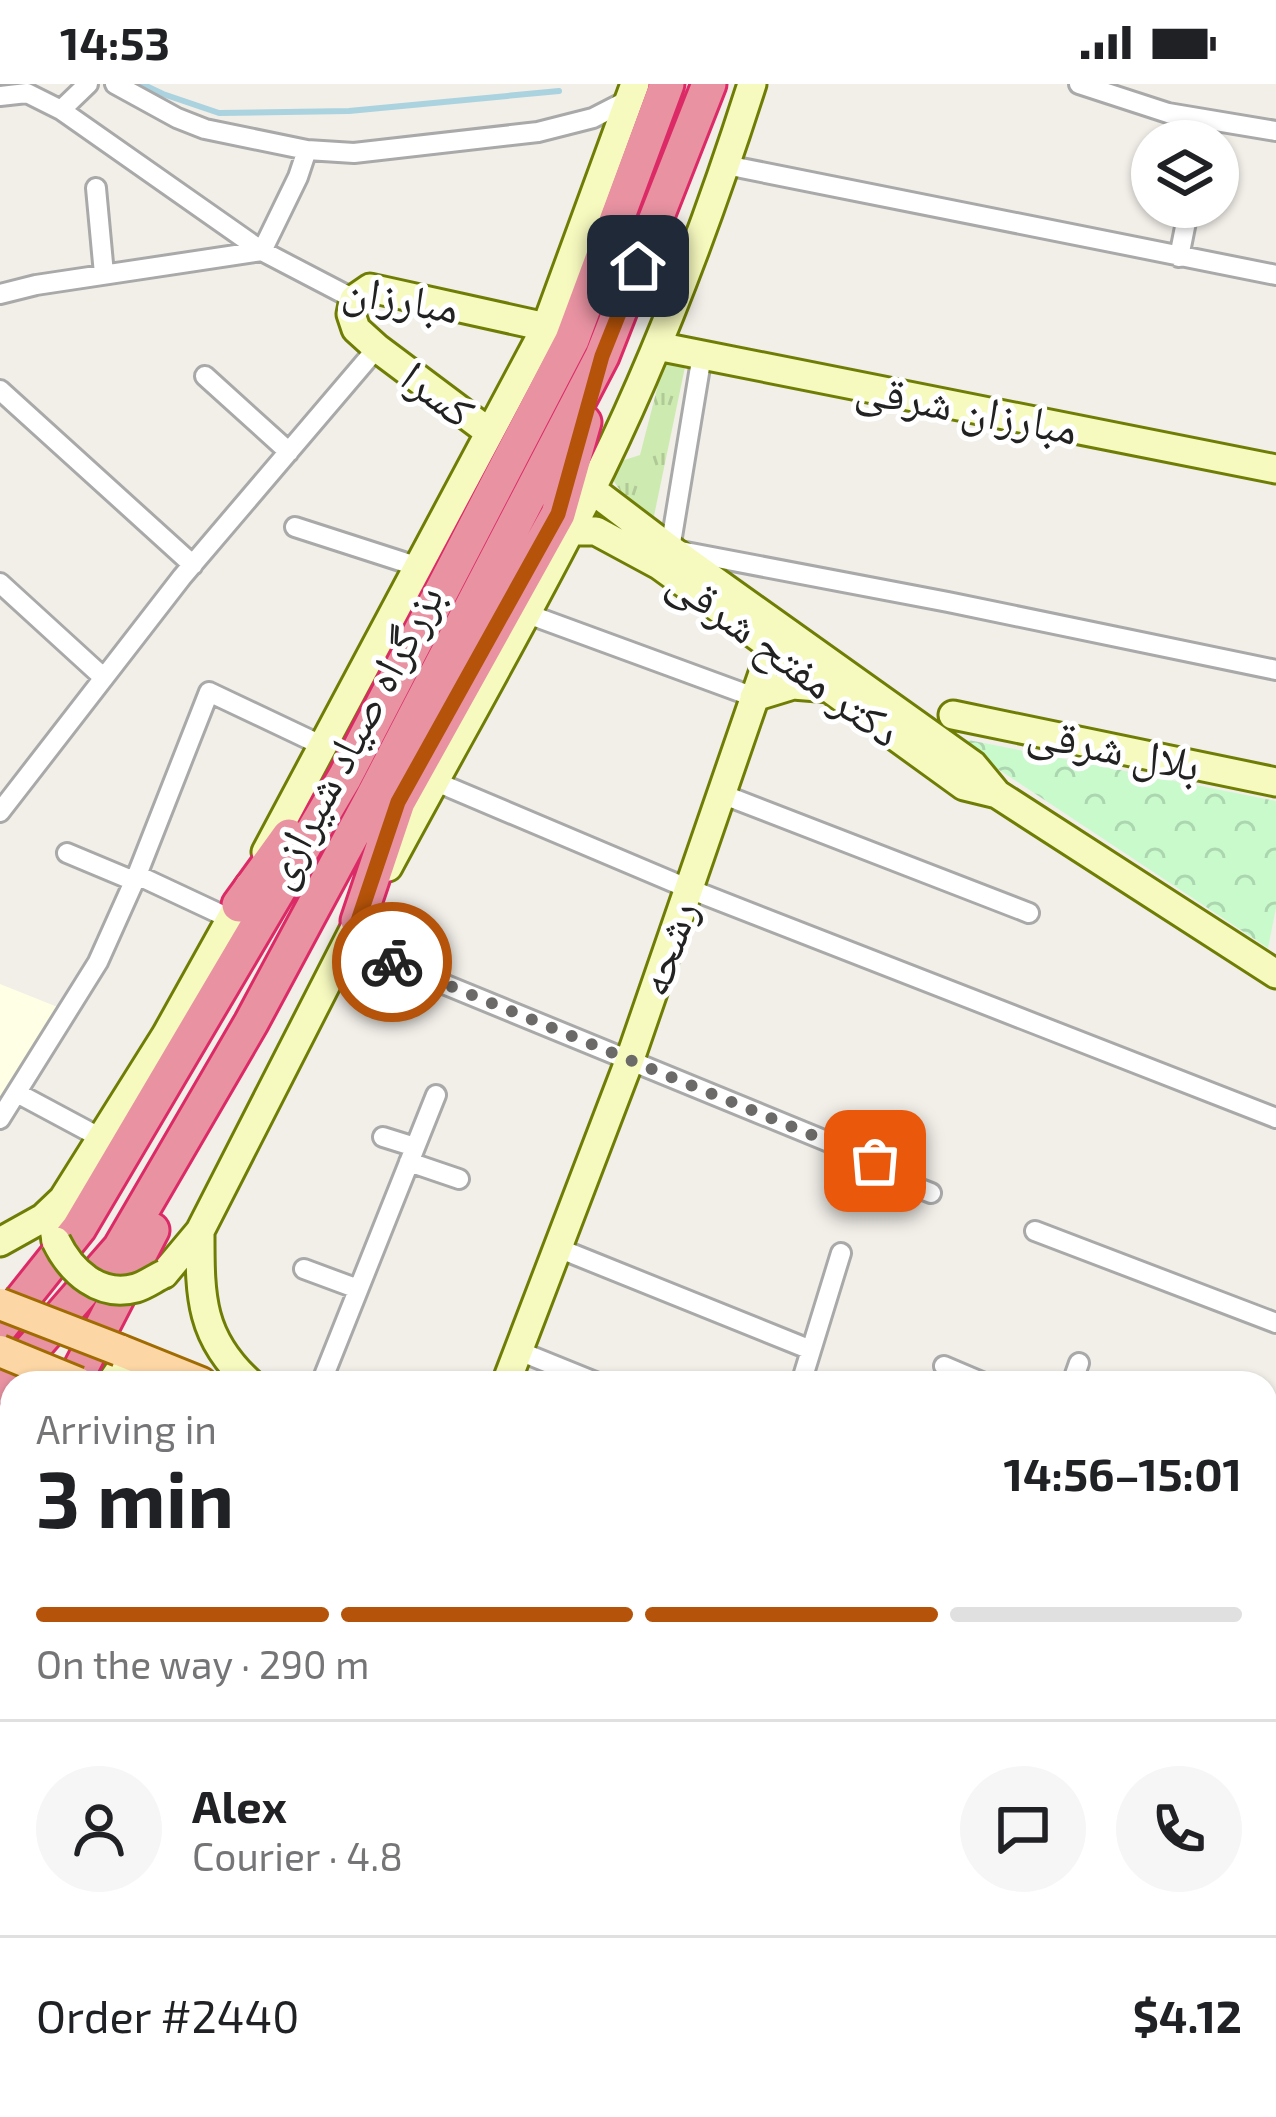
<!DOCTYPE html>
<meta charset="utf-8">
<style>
:root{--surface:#fff;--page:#f6f6f6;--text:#202124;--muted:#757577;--line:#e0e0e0;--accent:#b45309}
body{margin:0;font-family:"Exo 2","Noto Naskh Arabic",sans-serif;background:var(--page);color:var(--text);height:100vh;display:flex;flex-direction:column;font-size:45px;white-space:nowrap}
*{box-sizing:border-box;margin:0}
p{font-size:39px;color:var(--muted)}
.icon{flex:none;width:66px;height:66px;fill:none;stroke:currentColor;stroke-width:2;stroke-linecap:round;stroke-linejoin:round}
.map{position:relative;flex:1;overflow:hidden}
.details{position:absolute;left:0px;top:1287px;width:1278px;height:747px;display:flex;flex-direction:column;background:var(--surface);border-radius:36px 36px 0 0;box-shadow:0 3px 9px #0004}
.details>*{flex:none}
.tools{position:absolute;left:1131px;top:36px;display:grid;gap:24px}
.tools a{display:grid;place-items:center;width:108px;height:108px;border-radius:50%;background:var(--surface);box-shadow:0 3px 9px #0004;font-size:60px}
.pin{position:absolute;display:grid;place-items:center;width:102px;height:102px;color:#fff;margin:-51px;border-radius:24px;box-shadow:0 6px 18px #0006}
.courier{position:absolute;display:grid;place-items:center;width:120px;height:120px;margin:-60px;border:9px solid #b45309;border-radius:50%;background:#fff;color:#222;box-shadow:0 3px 15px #0007}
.headline em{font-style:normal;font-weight:700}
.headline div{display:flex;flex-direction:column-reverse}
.headline{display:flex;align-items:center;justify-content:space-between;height:204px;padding:0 36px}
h1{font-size:78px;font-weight:700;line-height:90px}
.bar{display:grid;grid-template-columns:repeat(4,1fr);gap:18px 12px;align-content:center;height:144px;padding:0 36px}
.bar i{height:15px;border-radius:9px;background:var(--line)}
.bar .selected{background:var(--accent)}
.bar p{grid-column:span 4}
.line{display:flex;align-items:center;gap:30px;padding:0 36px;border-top:3px solid var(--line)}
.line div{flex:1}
.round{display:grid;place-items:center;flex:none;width:126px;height:126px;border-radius:63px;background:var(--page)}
.status{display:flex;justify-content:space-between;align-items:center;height:84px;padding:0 60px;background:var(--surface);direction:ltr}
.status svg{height:33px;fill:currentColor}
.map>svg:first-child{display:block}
</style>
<div class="status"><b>14:53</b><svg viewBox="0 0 49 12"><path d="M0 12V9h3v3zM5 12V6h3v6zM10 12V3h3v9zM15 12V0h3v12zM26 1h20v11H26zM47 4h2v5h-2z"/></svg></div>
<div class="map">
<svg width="1276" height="2033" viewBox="0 0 1276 2033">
<defs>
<pattern id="grass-tufts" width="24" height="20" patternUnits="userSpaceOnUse" patternTransform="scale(3)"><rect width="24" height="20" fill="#cdebb0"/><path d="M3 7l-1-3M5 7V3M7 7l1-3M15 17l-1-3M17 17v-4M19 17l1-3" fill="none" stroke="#b0c997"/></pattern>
<pattern id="park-crowns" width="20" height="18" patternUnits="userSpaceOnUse" patternTransform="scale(3)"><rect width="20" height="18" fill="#c8facc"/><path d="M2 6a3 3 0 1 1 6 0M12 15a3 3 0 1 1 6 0" fill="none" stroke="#acd6af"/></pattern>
</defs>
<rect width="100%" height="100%" fill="#f2efe9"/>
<path fill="#ffffe5" d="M 0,900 L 60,924 L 0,1015 Z"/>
<path fill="url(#grass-tufts)" d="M 665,274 L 685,283 L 654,432 L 628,418 L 613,396 L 618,378 L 640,371 Z"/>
<path fill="url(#park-crowns)" d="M 948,652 L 1276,717 L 1276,824 L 1268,864 Z
M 1,1991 L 12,1995 L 12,2022 L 75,2022 L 100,2033 L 0,2033 Z"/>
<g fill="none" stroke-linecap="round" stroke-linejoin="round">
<path stroke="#aad3df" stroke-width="6" d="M 142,0 L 163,10 L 219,29 L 349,27 L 559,7"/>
<g stroke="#a9a9a9" stroke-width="24">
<path id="street" d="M 115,0 L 177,34 L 205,45 L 307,66 L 354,69 L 538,48 L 593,34 L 630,15
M 1079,0 L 1168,29 L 1276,47
M 0,12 L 27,9 L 61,26 L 262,167 L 354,215
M 61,26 L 88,0
M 726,81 L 1276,191
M 96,104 L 104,190
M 262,167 L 298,93 L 307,66
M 1179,173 L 1189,123
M 0,210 L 36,201 L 262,167
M 702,271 L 670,465 L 948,518 L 1276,586
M 205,292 L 289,368
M 0,306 L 193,481
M 295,443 L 419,483
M 0,499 L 104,594
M 525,529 L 754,613
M 434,697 L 687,804 L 1276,1034
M 719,709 L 1029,829
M 0,728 L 182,493 L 377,264
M 67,769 L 134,797
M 137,791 L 231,835
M 346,860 L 875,1077 L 883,1090 L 931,1109
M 17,1009 L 101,1054
M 0,1035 L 98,878 L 137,791 L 209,608 L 323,662
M 383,1053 L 415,1063
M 409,1078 L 459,1095
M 1035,1147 L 1276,1239
M 558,1164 L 811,1266
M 304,1185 L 358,1205
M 519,1267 L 598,1299
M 944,1282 L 984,1299
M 321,1299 L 436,1011
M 801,1299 L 841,1169
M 1072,1299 L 1079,1279
M 1266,1509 L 1276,1482
M 1266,1591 L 1276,1595
M 0,1707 L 12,1711
M 0,1864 L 7,1867
M 1266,1934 L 1276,1938
M 0,1975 L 12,1980
M 107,2022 L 128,2033
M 454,2022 L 481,2033
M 1056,2022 L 1083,2033
M 1196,2022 L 1224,2033"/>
</g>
<g stroke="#707d05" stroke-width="33">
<path id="secondary" d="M 657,262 L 1276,385
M 489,348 L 377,264 L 356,245 L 351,230 L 354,215 L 370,204 L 546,243
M 591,405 L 670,465 L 973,681 L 997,710 L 1276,890
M 569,447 L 596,447 L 659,481 L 964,702 L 997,710
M 754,613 L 793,601 L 830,604
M 953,631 L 1276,698
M 266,768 L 546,243 L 635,0
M 388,783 C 454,660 524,539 587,414 C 654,282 707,141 752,0
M 200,1147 C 200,1211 199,1253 250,1299
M 56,1157 L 54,1144 L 63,1115 L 166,951 L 249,802
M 0,1158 L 43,1134 L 63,1115
M 164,1190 L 200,1147 L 366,822
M 111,1299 L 131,1270
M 506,1299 L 630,975 L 779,543
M 0,1484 L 12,1474
M 0,1512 L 12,1503
M 216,2033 L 221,2022
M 981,2033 L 986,2022
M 1013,2033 L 1017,2022"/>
</g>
<g stroke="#a06b00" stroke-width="36">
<path id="primary" d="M 119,1266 L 201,1299
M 1266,1742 L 1276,1746
M 1266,1786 L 1276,1790"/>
</g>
<g stroke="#dc2a67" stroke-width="39">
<path id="highway" d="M 239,821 L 289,752
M 358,837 L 398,718 L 558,430 L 584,338
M 0,1243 L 79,1144 L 345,693 L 572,256 L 667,0
M 73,1299 L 152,1146
M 0,1302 L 120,1164 L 251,939 L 372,714 L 602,272 L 709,0
M 0,1426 L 12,1408"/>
</g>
<use href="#street" stroke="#fff" stroke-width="18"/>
<use href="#secondary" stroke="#f7fabf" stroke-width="27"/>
<use href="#primary" stroke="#fcd6a4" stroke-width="30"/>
<use href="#highway" stroke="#e892a2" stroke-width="33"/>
<g stroke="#707d05" stroke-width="33" stroke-linecap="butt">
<path id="secondary-bridge" d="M 56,1157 C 71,1188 100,1214 136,1204 C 146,1201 155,1194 164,1190"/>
</g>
<g stroke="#a06b00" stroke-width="36" stroke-linecap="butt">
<path id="primary-bridge" d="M 0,1220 L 119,1266
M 0,1267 L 78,1299"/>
</g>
<use href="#secondary-bridge" stroke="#f7fabf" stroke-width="27"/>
<use href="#primary-bridge" stroke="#fcd6a4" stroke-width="30"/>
</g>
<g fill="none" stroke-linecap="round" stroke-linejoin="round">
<path stroke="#6b6a68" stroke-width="12" stroke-dasharray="0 21.6" d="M 392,878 L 875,1077"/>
<path stroke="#b45309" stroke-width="15" d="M 392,878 L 346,860 L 358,837 L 398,718 L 558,430 L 602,272 L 638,182"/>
</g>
<g text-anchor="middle" stroke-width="10" stroke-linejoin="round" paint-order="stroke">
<g font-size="45" fill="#222" stroke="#fff">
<text transform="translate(401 214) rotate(10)" y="16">مبارزان</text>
<text transform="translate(438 310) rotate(37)" y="16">کسرا</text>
<text transform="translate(967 324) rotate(11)" y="16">مبارزان شرقی</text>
<text transform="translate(785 572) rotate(36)" y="16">دکتر مفتح شرقی</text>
<text transform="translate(352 652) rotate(-62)" y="16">بزرگراه صیاد شیرازی</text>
<text transform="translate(1114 664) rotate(12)" y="16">بلال شرقی</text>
<text transform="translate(667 864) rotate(-71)" y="16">رشحه</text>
</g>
</g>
</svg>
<div class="tools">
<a><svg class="icon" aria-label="layers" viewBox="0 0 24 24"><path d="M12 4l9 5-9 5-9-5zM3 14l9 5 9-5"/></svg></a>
</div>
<div class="pin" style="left:875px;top:1077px;background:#ea580c"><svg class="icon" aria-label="bag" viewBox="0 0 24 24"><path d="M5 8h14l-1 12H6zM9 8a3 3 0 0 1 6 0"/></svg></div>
<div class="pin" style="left:638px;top:182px;background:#1f2937"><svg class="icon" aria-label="home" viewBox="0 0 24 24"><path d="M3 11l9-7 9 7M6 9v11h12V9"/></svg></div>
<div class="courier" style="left:392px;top:878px"><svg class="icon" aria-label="bike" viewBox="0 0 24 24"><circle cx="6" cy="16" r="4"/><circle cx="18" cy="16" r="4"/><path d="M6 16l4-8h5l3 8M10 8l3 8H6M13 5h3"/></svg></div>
<section class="details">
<div class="headline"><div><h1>3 min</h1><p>Arriving in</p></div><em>14:56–15:01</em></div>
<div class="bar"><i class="selected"></i><i class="selected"></i><i class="selected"></i><i></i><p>On the way · 290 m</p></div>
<div class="line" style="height:216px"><a class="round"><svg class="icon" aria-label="person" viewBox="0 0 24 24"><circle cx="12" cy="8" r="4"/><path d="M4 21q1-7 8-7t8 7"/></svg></a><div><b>Alex</b><p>Courier · 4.8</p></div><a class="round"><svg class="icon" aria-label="chat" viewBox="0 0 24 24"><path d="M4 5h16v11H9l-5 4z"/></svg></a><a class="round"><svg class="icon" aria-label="phone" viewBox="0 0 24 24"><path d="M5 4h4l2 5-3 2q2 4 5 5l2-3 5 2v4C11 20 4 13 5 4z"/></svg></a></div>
<div class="line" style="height:156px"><div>Order #2440</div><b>$4.12</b></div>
</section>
</div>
